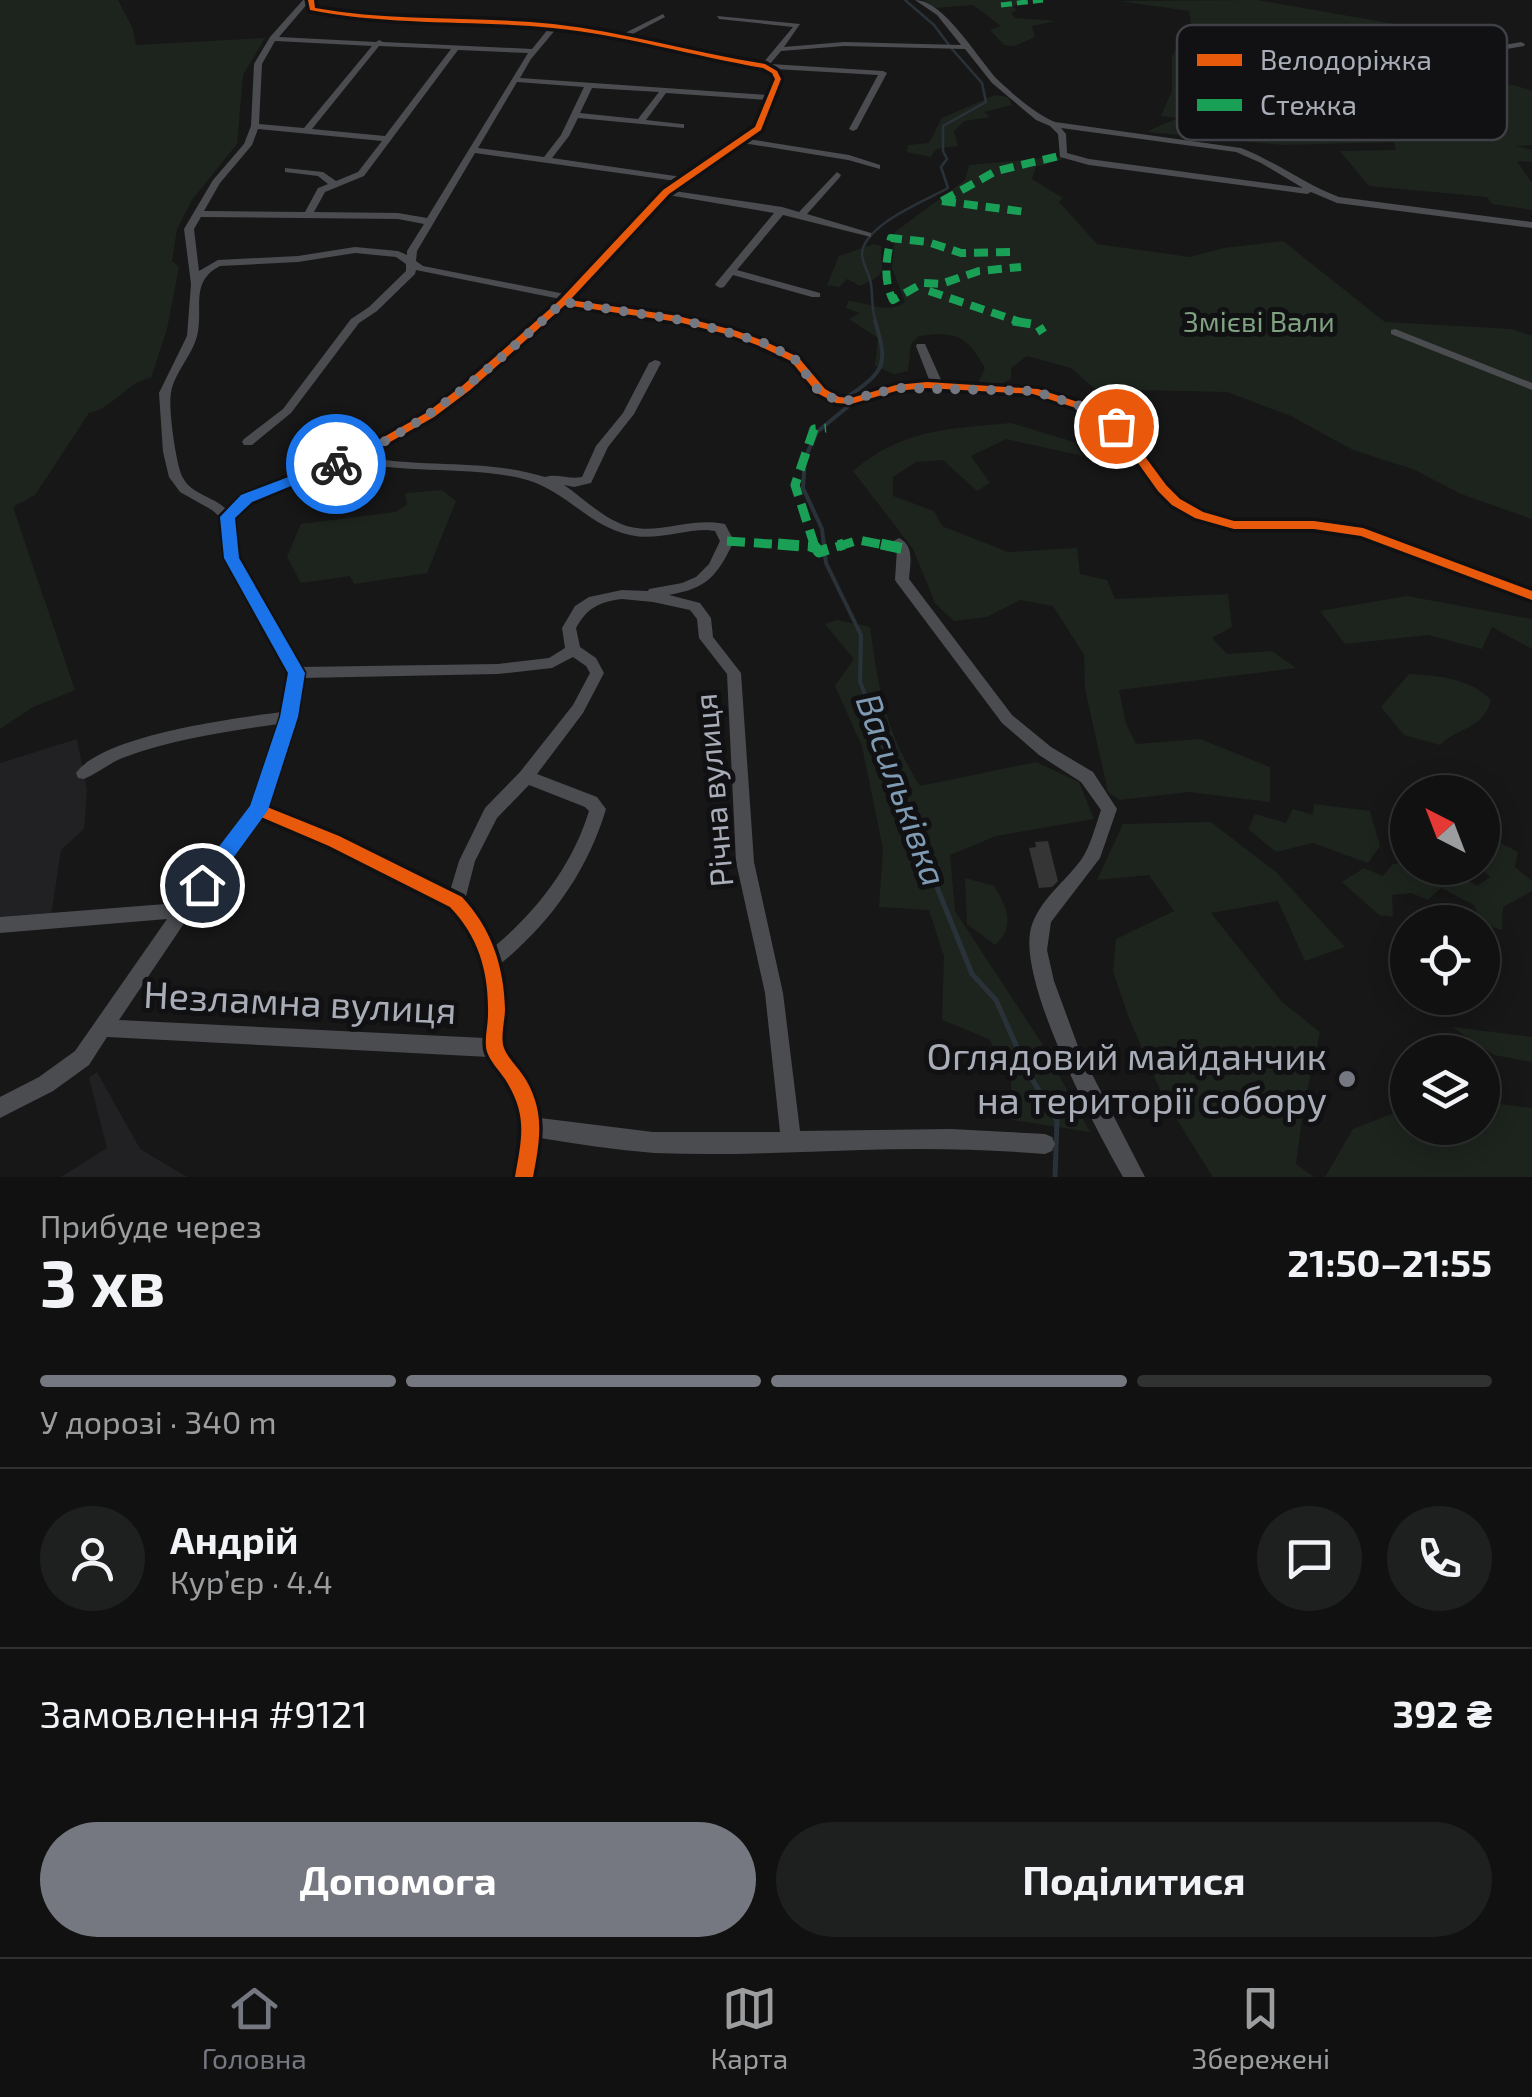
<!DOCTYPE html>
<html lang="uk">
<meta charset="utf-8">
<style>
:root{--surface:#111;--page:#1e1f1f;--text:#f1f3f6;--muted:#9c9d9f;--line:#303131;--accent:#757880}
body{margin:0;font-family:"Exo 2",sans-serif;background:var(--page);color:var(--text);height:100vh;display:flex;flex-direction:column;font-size:38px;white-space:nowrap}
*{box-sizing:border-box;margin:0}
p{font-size:32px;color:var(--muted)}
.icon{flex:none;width:55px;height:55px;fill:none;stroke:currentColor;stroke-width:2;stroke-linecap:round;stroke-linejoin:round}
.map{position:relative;height:1177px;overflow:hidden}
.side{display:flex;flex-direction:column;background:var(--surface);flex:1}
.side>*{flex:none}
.needle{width:65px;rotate:318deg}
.buttons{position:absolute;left:1390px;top:775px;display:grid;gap:20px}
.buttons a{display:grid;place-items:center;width:110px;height:110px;border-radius:50%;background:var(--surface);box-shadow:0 5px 25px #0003,0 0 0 2px var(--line);font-size:50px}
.pin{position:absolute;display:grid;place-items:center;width:85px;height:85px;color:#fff;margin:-42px;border:5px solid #fff;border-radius:50%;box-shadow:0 2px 10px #0007}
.courier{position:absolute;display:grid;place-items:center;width:100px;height:100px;margin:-50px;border:8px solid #1a73e8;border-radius:50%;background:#fff;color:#222;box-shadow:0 2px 12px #0007}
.overview em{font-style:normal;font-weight:700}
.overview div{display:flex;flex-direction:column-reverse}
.overview{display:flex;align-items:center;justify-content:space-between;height:170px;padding:0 40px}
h1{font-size:65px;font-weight:700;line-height:75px}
.bar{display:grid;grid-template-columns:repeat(4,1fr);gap:15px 10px;align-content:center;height:120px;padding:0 40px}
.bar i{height:12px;border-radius:8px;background:var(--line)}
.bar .selected{background:var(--accent)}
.bar p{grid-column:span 4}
.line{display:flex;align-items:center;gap:25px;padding:0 40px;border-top:2px solid var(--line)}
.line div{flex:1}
.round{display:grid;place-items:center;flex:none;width:105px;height:105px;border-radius:52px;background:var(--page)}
.primary-button{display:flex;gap:20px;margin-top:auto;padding:20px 40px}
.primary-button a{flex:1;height:115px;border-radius:60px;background:var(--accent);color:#fff;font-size:40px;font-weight:700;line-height:115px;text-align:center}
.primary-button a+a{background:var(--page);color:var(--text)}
.tabs{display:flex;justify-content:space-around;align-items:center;height:140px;border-top:2px solid var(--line);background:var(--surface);font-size:28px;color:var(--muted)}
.tabs a{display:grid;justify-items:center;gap:5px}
.tabs .selected{color:var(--accent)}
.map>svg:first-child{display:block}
</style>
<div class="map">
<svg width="1532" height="1177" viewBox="0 0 1532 1177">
<rect width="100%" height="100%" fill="#171717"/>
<path fill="#212123" d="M 77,739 L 87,791 L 84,829 L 61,850 L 51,916 L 0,921 L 0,763 Z
M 97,1072 L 140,1149 L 187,1177 L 61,1177 L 107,1148 L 89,1078 Z"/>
<path fill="#1d241e" d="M 0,0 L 118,0 L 133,29 L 136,45 L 265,38 L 243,75 L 237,144 L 192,200 L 177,229 L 172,261 L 179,267 L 167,329 L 151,378 C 127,381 113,409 89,413 L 35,495 L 13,507 L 75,690 L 33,707 L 0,729 Z
M 923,0 L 1022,0 L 1013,7 L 1017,10 L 1011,13 L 1015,18 L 1056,21 L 1032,26 L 1035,37 L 1015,46 L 1004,45 L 990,30 L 1001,26 L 973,5 L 935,8 Z
M 1257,0 L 1487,40 L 1512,47 L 1387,63 L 1360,62 L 1297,48 L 1266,31 L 1238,34 L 1191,24 L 1189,11 L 1119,1 Z
M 1179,45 L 1191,47 L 1189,89 L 1248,82 L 1261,90 L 1254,96 L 1188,105 L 1178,118 L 1161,116 L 1172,91 L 1172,56 Z
M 1344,66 L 1396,68 L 1435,91 L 1514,85 L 1532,91 L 1532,145 L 1516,146 L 1532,150 L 1532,162 L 1517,161 L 1532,183 L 1532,210 L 1492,204 L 1487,197 L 1369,186 L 1340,151 L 1396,150 L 1394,142 L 1283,145 L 1147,132 C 1207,101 1271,105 1335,105 L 1341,97 L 1292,80 Z
M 995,95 L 1008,97 L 1012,105 L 984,112 L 990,117 L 964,121 L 954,131 L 958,146 L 936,149 L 931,157 L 907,152 L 908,145 L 929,143 L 942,118 Z
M 1058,157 L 1064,159 L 1036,167 L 1032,179 L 1063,198 L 1059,202 L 1097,244 L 1190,257 L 1224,248 L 1283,241 L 1385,322 L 1511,329 L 1532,336 L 1532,519 L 1461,494 L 1415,470 L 1353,450 L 1291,416 L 1227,392 L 1095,389 L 1071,368 L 1027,356 L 1011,368 L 1011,379 L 992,389 L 977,385 L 985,368 C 966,335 957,331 919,336 L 911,344 L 908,371 L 894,374 L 875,366 L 878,338 L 849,319 L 860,313 L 846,308 L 848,301 C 867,302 888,315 905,302 L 892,268 L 895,232 L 965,180 L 969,165 Z
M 874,244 L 881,246 C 881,272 889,273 860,286 L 847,279 L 839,287 L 827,285 L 839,256 Z
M 1011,423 L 1074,442 L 1083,456 L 1006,439 L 971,456 L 990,483 L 977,491 L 943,460 L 916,462 L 893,477 L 893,496 L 934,511 L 942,526 L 1008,552 L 1077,548 L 1080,574 L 1107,580 L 1115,599 L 1228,594 L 1232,627 L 1212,638 L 1227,654 L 1272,651 L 1296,668 L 1119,690 L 1126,724 L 1136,744 L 1200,739 L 1270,767 L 1270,802 L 1189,792 L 1119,800 L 1108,792 L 1085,689 L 1084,655 L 1053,606 L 1020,600 L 987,617 L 954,621 L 935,603 L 913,549 L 853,471 C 902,429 948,429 1011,423 Z
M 442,490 L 456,501 L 427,573 L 354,584 L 350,576 L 301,583 L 287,557 L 301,524 L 396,512 L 407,504 L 405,493 Z
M 1407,596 L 1532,619 L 1532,649 L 1492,627 L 1482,649 L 1428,635 L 1345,644 L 1320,611 Z
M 837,620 L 870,627 C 879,691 885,730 920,786 L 1036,762 L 1079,782 L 1094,819 L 996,836 L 950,855 L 955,911 L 1041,1042 L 1090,1132 L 1012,1120 L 1011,1080 L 989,1039 L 942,1020 L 944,956 L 929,910 L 879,907 L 883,849 L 862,746 L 835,686 L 854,659 L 825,624 Z
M 1409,674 C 1439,676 1470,678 1491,700 C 1483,730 1459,726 1440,745 L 1404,735 L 1381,707 Z
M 1314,804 L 1370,811 L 1380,846 L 1368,863 L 1313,843 L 1276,852 L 1248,829 L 1255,814 L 1286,823 L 1293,809 L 1313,815 Z
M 1211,822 L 1276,872 L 1345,947 L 1305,961 L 1278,901 L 1211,913 L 1282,1002 L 1320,1032 L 1304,1105 L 1296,1164 L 1314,1177 L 1213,1177 L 1164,1099 L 1129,1018 L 1113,971 L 1116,939 L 1174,911 L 1149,875 L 1097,880 L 1123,824 Z
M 1483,837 L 1491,838 L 1518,852 L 1515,867 L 1532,881 L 1532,891 L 1503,907 L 1502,930 L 1483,924 L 1474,905 L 1441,888 L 1428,900 L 1411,893 L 1392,895 L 1393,917 L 1379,915 L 1342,882 L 1364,868 L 1383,876 L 1393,864 L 1407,863 L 1408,868 L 1447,868 L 1477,886 L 1490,877 L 1480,868 Z
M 965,878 L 994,886 C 1007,907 1016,926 995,945 L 967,924 Z
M 1452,1027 L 1532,1037 L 1532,1062 L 1494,1055 Z
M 1483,1102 L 1532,1108 L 1532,1177 L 1325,1177 L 1353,1129 L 1407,1108 L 1408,1128 L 1482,1128 Z"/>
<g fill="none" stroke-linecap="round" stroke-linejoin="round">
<path stroke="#2a3239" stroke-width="2.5" d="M 905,0 L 934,25 L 949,45
M 876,323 C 871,308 873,298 871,284 C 870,274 862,264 862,254 C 863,225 925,201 948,188 L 941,167 L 947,159 L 943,151 L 943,126 L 986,102 L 982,83 L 952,49"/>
<path stroke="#2a3239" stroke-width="4" d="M 849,396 C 886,370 888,364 875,321
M 851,404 L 817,432 L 805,458 L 803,488 L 822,529 L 826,563 L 861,635 L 860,681 L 913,827"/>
<path stroke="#2a3239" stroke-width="5" d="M 912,825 L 972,974 L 996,1000 L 1028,1072 L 1057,1121 L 1055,1177"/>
</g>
<path fill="#353536" d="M 1048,841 L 1058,881 L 1052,887 L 1039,888 L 1029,848 L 1036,847 L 1035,842 Z"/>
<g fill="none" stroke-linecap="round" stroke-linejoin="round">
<path fill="#4b4c50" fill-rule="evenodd" d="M 303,0 L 314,0 L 315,8 L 371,16 L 554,24 L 621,35 L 663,14 L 665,17 L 629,36 L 763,63 L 793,27 L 719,19 L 717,16 L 800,24 L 784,47 L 844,42 L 961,45 L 937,15 L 915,0 C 944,0 978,59 998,80 C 1014,95 1034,113 1055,122 L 1241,148 C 1275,161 1304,184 1339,197 L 1532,222 L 1532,228 L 1337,203 L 1311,192 L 1307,194 L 1089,165 L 1060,157 L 1058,134 L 1050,126 L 1036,120 L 992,83 L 965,49 L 844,46 L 781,51 L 770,64 L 883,71 L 887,73 L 857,129 L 853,131 L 849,129 L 878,75 L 775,69 L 782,79 L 775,96 L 777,98 L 773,100 L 762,128 L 748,139 L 849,155 L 880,165 L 880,169 L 848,160 L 743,143 L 674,191 L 782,207 L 799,212 L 837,172 L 841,175 L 840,177 L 807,214 L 871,233 L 871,237 L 783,215 L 737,270 L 820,293 L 820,297 L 812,297 L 733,275 L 724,287 L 720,288 L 715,285 L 716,283 L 774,213 L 668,195 L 571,300 C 644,309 722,318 789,351 C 810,361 817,391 839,397 C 857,402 875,389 892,386 C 904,383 917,382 930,382 L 916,346 L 917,344 L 925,344 L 942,382 L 1034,388 L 1084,404 L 1121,423 L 1166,485 L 1180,499 L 1204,512 L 1234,521 L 1314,521 L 1363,528 L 1532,591 L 1532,601 L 1361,536 L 1314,529 L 1234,529 L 1194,518 L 1172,505 L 1158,491 L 1113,429 L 1076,408 L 1033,394 L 927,389 L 896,391 L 851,405 L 836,403 L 817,393 L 791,361 L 757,345 L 678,323 L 565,305 C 501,362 441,422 361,456 C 422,469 485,458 545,477 C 557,473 570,480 582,477 L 596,446 L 623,413 L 649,363 L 655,360 L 659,361 L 661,363 L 634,414 L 608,447 L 591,483 L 574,487 L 564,485 C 585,499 605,521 631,527 C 660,534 691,517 725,524 L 734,541 C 717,576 708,588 669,595 L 700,603 L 711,618 L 713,637 L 741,673 L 754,862 L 783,993 L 800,1131 L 951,1129 L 1045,1134 L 1052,1137 L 1055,1144 L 1052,1151 L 1045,1154 C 984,1149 923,1148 861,1150 C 792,1152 724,1156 654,1153 C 616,1150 578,1144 540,1138 L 534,1177 L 514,1177 C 525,1116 524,1108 489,1057 L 107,1037 L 89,1065 L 53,1091 L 0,1118 L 0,1097 L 39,1077 L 75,1051 L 167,919 L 0,933 L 0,917 L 178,903 L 252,807 L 279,724 C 228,731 174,739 125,757 C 109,763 98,773 84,779 L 78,778 L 76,773 C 103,735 235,718 282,712 L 289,673 L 225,558 L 221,518 L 212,510 L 180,492 L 169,477 L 163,452 L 159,393 L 187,336 L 191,284 L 184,229 L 213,180 L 244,144 L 251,126 L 254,64 L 270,37 ZM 308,3 L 310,10 L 371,20 L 549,28 L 532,49 L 383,42 L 379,40 L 376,42 L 279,37 ZM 556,29 L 606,36 L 763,68 L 772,73 L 774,79 L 767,95 L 520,78 L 531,59 ZM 275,41 L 372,46 L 304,128 L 259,124 L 262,64 ZM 379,46 L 451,49 L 385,136 L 312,129 ZM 458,50 L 528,53 L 427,218 L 398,213 L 314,212 L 325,192 L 364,176 ZM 517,82 L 584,87 L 561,135 L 544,157 L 478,148 ZM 592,88 L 659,92 L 638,119 L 580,113 ZM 666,93 L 766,100 L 754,127 L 682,177 L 552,158 L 569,136 L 578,118 L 684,128 L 684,124 L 681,124 L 646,120 ZM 1061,128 L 1236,152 L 1261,163 L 1303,188 L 1089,159 L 1067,153 L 1066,134 ZM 258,129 L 382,141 L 358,172 L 336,181 L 323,172 L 285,168 L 285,172 L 318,176 L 328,184 L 318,188 L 305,212 L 204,211 L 220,183 L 252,145 ZM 475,153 L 676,181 L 663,190 L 565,294 L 423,266 L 416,261 L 417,251 ZM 201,217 L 398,219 L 424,224 L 407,251 L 407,255 L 398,251 L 355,247 L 298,256 L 218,260 L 199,271 L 194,229 ZM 355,253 L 396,257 L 406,264 L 406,271 L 369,307 L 351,319 L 283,409 L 244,439 L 242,442 L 244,445 L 252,445 L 291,413 L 359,323 L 377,311 L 415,274 L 416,270 L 560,299 C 517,338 474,382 425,413 C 369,449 304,471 243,496 L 227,510 C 215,497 191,494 183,478 C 176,466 168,407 171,393 C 174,373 192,356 197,336 C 204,308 189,282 220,266 L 298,262 ZM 350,461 C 406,474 464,466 520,478 C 565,488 587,526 630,535 C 655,541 681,530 707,530 L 715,531 L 720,541 L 709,564 L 696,577 L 682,583 L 649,589 L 648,591 L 622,590 L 589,597 L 575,606 L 562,628 L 565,648 L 549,658 L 498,664 L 300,667 L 239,558 L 234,518 L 251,502 ZM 622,599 L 653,602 L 690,610 L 697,619 L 699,638 L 727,674 L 736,862 L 765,993 L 780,1132 L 653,1132 L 540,1118 L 531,1089 L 504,1046 L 506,1009 L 500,964 C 550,924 588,870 606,809 L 597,797 L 537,774 L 583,713 L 604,673 L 596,658 L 580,647 L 576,628 C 587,608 599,602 622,599 ZM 573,657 L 586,666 L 590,673 L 573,705 L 520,772 L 485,808 L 459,861 L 450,891 L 340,836 L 268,807 L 297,717 L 303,678 L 498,674 L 552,668 ZM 529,785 L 585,807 L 589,811 C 573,864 537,911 495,946 L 486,927 L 465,900 L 475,861 L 497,818 ZM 262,818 L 328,846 L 450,907 C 484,944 491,989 485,1038 L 119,1020 L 189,916 Z
M 1521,42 L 1525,44 L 1524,46 L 1420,64 L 1330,68 L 1326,66 L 1330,64 L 1420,60 Z
M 1395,329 L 1532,383 L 1532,390 L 1391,334 L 1391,330 Z
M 899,538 C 915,546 910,564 909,579 L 1012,715 L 1051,747 L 1093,772 L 1117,809 L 1100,858 L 1051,922 L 1047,950 L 1054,981 L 1079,1049 L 1145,1177 L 1123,1177 C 1095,1128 1017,981 1031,928 C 1039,900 1065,882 1081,860 C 1091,845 1095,827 1101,810 L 1081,782 L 1039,755 L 1002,723 L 897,583 L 895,580 L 897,549 L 892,542 Z"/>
<path stroke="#1a9f57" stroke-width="5" stroke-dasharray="11 5" stroke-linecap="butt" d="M 1001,5 L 1043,0"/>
<path stroke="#1a9f57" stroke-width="8" stroke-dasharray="14 8" stroke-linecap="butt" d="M 942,201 L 996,171 L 1063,155
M 942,201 L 1026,212
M 1010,252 L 961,253 L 928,242 L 891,238 C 886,260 883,280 893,300 L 923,283 L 941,284 L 979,271 L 1021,267
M 929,291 L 1023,323"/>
<path stroke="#1a9f57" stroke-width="9" stroke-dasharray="18 9" stroke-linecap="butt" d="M 1013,321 L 1038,325 L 1043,333
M 727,541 L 814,547
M 815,547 L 795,485 L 814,429 L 826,428
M 836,547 L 859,540 L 894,547"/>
<path stroke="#1a9f57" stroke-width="11" stroke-dasharray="21 11" stroke-linecap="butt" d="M 778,544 L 815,547 L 819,552 L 844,544
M 881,544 L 904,549"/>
<g stroke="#111113" stroke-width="7">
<path id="cycleway" d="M 308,0 L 314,0 L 315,8 C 394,22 474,16 553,24 C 625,32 694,53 765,64 L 777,71 L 781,79 L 761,130 L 669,194 L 570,300 L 678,316 L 737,331 L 764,341 L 798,357 L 825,389 L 839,397 L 851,398 L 896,385 L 927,382 L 1038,389 L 1084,404 L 1121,424 L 1166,485 L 1180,499 L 1203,512 L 1234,521 L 1314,521 L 1363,528 L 1532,591 L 1532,600 L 1361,536 L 1314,529 L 1234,529 L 1195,518 L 1172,505 L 1158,491 L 1113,428 L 1076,408 L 1033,394 L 927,388 L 896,391 L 851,404 L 836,403 L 817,393 L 791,361 L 757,345 L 730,335 L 678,322 L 565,305 L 470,390 L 434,417 L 383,446 L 251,502 L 233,518 L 238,558 L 303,673 L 296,717 L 267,807 L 339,836 L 462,897 C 491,928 504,966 505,1009 C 505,1020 500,1038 504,1048 C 508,1059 520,1069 526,1080 C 545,1113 540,1140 533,1177 L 515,1177 C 522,1137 528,1115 505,1079 C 499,1070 486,1057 486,1046 C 485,1036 488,1025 488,1015 C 489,973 479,937 450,907 L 329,846 L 254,814 L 252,810 L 282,717 L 289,673 L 226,558 L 221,517 L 243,496 L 375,442 L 426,413 L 462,386 L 560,300 L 663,190 L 755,127 L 775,79 L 772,73 L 763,68 C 693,56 624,35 553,28 C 472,20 390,26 310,10 Z"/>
</g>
<use href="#cycleway" fill="#e8590c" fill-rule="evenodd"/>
</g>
<path fill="#1a73e8" d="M 331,461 L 344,464 L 252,502 L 235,518 L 239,558 L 305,673 L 298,717 L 268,810 L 209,891 L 195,891 L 195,878 L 250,806 L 280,717 L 288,673 L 224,558 L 220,517 L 241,495 Z"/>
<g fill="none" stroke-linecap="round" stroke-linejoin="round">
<path stroke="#757880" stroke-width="10" stroke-dasharray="0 18" d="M 336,464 C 424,430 494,365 563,302 L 687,321 L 762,342 L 794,358 L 820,393 L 842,402 L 897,388 L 1034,391 L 1080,406 L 1116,426"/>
</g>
<circle fill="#757880" stroke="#111113" stroke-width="4" cx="1347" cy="1079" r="10"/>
<g text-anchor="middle" stroke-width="10" stroke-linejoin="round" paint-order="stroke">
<g font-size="28" fill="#7fa381" stroke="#111113">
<text x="1259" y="332">Змієві Вали</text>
</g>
<g font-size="32" fill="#a8adb8" stroke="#111113">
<text transform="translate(714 790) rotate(-95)" y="11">Річна вулиця</text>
</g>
<g font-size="35" font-style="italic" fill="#7f9bb3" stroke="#111113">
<text transform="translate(901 790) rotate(70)" y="12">Васильківка</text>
</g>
<g font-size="38" fill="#a8adb8" stroke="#111113">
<text transform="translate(300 1003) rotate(3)" y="13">Незламна вулиця</text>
</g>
<g font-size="38" fill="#a8adb8" stroke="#111113" text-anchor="end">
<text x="1327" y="1070">Оглядовий майданчик<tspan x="1327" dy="44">на території собору</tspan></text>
</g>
</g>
<rect x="1177" y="25" width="330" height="115" rx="15" fill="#111113" stroke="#3e4045" stroke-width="2.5"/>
<rect x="1197" y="54" width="45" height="12" fill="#e8590c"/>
<rect x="1197" y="99" width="45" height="12" fill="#1a9f57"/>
<g font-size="28" fill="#a8adb8">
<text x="1260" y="70">Велодоріжка</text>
<text x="1260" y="115">Стежка</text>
</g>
</svg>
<div class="buttons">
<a><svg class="needle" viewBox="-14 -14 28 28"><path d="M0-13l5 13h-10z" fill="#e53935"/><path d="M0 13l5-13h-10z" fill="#9c9d9f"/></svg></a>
<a><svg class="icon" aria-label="locate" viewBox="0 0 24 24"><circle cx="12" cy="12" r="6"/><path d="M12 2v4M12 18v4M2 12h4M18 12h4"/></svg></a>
<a><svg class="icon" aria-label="layers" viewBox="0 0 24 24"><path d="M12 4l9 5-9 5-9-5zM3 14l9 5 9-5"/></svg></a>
</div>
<div class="pin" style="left:1116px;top:426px;background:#ea580c"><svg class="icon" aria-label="bag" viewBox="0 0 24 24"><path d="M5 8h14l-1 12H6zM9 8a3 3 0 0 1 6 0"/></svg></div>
<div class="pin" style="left:202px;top:885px;background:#1f2937"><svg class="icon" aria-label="home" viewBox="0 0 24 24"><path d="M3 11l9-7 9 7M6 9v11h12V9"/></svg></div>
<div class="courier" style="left:336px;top:464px"><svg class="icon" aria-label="bike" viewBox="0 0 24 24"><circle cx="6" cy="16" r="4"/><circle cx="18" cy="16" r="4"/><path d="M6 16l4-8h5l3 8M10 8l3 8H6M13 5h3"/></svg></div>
</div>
<section class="side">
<div class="overview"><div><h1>3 хв</h1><p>Прибуде через</p></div><em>21:50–21:55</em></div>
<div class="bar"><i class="selected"></i><i class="selected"></i><i class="selected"></i><i></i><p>У дорозі · 340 m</p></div>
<div class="line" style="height:180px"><a class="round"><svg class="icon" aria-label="person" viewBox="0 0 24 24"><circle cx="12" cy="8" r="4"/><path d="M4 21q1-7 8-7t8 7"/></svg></a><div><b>Андрій</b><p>Кур’єр · 4.4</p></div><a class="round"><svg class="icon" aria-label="chat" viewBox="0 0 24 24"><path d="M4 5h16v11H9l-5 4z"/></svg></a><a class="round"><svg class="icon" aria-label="phone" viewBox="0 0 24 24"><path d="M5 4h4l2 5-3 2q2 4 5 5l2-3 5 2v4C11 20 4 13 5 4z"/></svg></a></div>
<div class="line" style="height:130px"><div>Замовлення #9121</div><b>392 ₴</b></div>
<div class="primary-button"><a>Допомога</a><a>Поділитися</a></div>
</section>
<nav class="tabs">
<a class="selected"><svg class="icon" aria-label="home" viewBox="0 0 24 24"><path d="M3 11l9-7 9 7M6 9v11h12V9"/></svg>Головна</a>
<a><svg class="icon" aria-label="map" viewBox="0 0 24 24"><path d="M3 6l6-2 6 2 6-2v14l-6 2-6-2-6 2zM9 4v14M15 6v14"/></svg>Карта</a>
<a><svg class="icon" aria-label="saved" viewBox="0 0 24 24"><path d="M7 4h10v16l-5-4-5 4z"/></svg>Збережені</a>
</nav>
